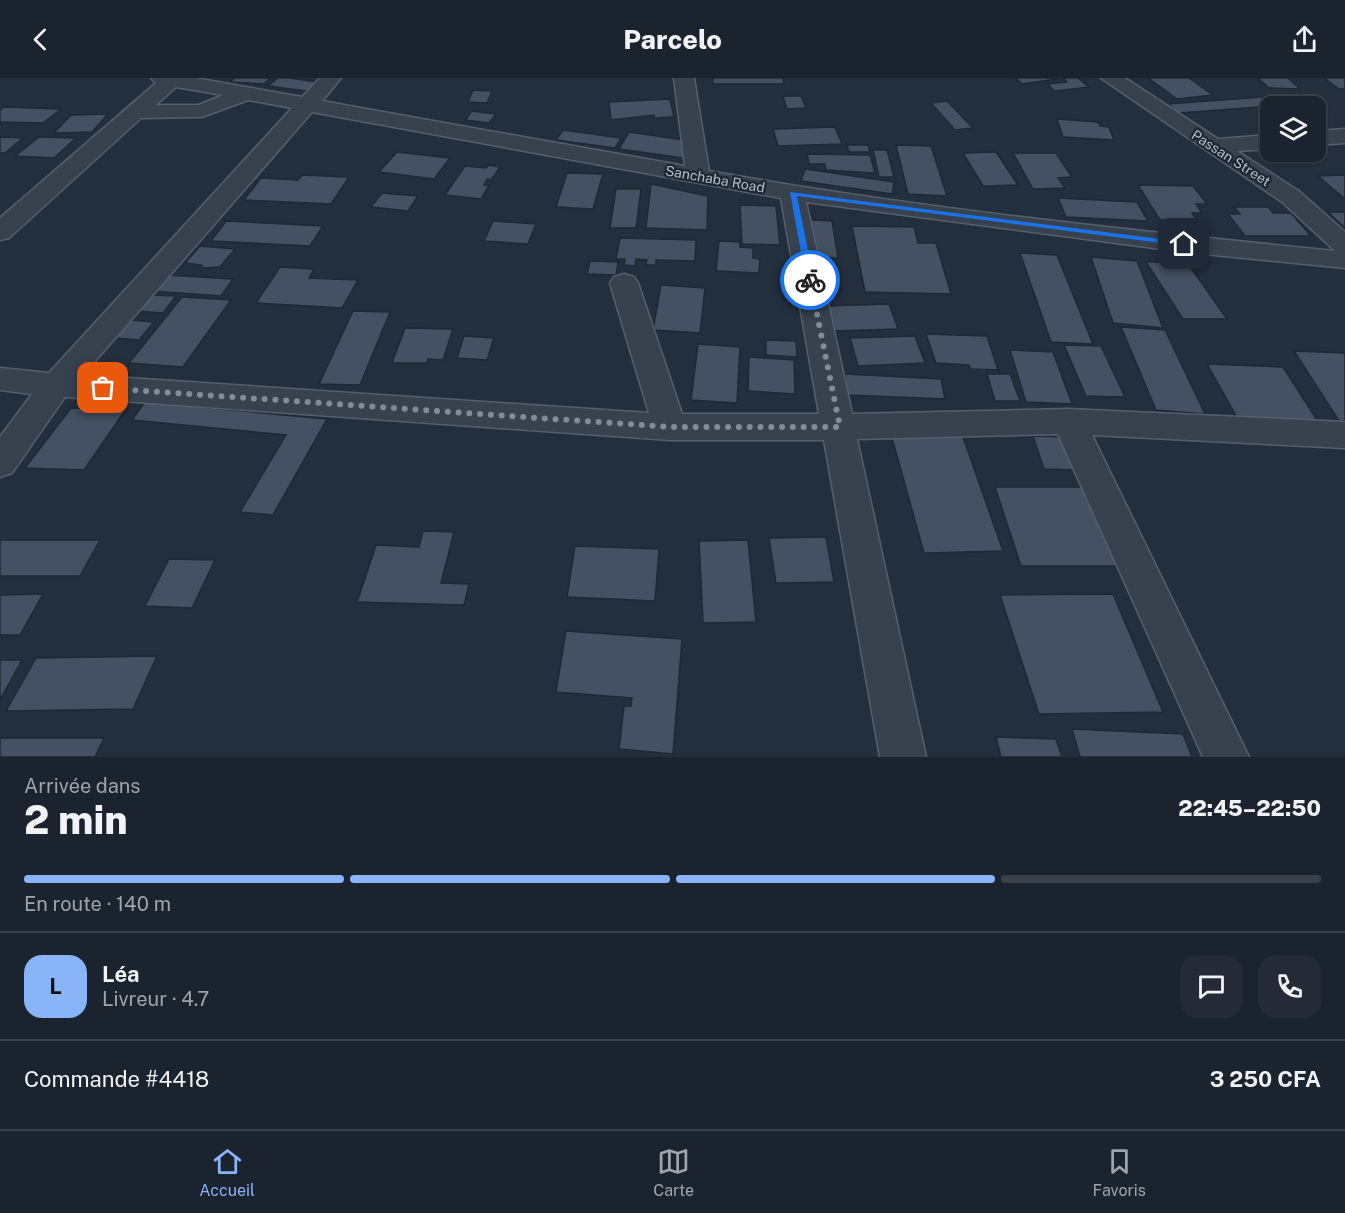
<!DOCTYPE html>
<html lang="fr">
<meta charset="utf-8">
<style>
:root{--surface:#1b232e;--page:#242b36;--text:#f1f3f6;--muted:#a0a4aa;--line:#39404a;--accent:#8ab4f8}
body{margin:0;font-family:"Public Sans",sans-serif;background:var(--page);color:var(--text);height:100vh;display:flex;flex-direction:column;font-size:22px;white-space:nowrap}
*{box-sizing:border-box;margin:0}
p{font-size:20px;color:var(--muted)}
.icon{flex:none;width:33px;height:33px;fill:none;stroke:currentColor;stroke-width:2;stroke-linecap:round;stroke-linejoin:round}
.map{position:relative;height:679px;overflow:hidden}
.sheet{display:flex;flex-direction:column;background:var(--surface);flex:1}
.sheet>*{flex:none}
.controls{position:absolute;left:1260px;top:18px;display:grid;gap:12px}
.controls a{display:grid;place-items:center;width:66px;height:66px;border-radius:12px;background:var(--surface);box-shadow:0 2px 4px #0004,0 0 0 2px var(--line);font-size:30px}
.pin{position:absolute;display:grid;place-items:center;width:51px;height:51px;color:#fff;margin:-26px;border-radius:12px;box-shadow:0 3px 9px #0006}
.courier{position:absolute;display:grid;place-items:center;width:60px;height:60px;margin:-30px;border:4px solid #1a73e8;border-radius:50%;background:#fff;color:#222;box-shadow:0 2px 8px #0007}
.headline em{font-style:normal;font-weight:800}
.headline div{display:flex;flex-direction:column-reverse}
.headline{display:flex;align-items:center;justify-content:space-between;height:102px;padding:0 24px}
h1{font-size:39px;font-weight:800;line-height:45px}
.bar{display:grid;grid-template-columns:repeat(4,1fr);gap:9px 6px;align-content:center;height:72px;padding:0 24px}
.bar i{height:8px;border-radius:4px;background:var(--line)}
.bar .on{background:var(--accent)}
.bar p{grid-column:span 4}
.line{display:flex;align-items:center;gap:15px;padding:0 24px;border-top:2px solid var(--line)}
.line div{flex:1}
.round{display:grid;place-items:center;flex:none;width:63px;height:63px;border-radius:18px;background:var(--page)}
header{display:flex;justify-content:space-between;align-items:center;height:78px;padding:0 24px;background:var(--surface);font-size:27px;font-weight:800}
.dock{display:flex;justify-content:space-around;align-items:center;height:84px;border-top:2px solid var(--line);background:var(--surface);font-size:16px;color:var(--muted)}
.dock a{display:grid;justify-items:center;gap:3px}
.dock .on{color:var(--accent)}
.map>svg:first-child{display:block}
</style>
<header><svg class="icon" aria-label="back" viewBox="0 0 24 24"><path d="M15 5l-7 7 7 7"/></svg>Parcelo<svg class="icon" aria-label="share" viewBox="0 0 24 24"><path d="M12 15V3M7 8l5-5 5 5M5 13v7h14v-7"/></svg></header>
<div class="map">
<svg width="1345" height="679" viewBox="0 0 1345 679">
<rect width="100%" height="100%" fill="#242f3e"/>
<path fill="#455162" stroke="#1f2835" stroke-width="1.5" d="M 235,0 L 270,0 L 264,6 L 230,4 Z
M 278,0 L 289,0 L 325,5 L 314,14 L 268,8 Z
M 713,0 L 783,0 L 784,6 L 713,6 Z
M 1015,0 L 1055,0 L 1057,1 L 1022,6 Z
M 1063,0 L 1078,0 L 1089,9 L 1055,13 L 1047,6 L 1067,4 Z
M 1148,0 L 1189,0 L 1213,17 L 1177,21 Z
M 1258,0 L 1288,0 L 1300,11 L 1269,10 Z
M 1324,0 L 1345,0 L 1345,11 L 1339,11 Z
M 473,12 L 492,13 L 487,25 L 468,24 Z
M 1287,17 L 1299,26 L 1179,35 L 1168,26 Z
M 783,18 L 801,18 L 806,30 L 787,31 Z
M 670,21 L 674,39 L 655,40 L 654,37 L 611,42 L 609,24 Z
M 947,23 L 973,50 L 955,52 L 931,25 Z
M 4,29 L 61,31 L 43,45 L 0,44 L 0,32 Z
M 472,33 L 496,36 L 489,45 L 465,42 Z
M 108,36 L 92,54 L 54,55 L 71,37 Z
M 1057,41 L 1098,44 L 1100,48 L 1109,49 L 1114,62 L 1063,59 Z
M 835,49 L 842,66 L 778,68 L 773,51 Z
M 563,52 L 621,60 L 615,70 L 556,62 Z
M 629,54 L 691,63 L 683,80 L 619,71 Z
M 0,59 L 23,60 L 5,75 L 0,75 Z
M 39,59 L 76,60 L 54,80 L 15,78 Z
M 847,67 L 868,67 L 870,74 L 849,74 Z
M 896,67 L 931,68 L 947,118 L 908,116 Z
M 873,72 L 887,72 L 894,99 L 879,99 Z
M 397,74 L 450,80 L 434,101 L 379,94 Z
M 996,74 L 1018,107 L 983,108 L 963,75 Z
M 1013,75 L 1056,75 L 1072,99 L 1058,100 L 1065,110 L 1033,111 Z
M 807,76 L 870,77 L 875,95 L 826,92 L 825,86 L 809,86 Z
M 489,87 L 500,89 L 491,102 L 487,101 L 484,107 L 489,107 L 481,121 L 445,117 L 465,88 L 486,90 Z
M 805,91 L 894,104 L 892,116 L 801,103 Z
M 567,95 L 603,96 L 593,131 L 556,129 Z
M 302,97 L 349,99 L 331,126 L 244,122 L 261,100 L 298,102 Z
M 1345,97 L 1345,121 L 1318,98 Z
M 651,106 L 708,118 L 707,152 L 646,150 Z
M 1138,107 L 1193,108 L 1207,126 L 1196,126 L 1202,135 L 1192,135 L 1197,142 L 1160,142 Z
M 616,111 L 641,111 L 636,150 L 610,150 Z
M 382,115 L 418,118 L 408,133 L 371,129 Z
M 1058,120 L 1137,124 L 1148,143 L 1066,139 Z
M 740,127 L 776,128 L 780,167 L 742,166 Z
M 1234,129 L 1268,129 L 1273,135 L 1291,135 L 1311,158 L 1245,158 L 1228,136 L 1240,136 Z
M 1328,134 L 1345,134 L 1345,150 Z
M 794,141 L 832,143 L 838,180 L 798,179 Z
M 226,143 L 323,148 L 310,168 L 211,163 Z
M 493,143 L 536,146 L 528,166 L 484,163 Z
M 852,148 L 914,149 L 918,165 L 936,165 L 951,216 L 865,214 Z
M 620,160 L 696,162 L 695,183 L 656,182 L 656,187 L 646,187 L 647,182 L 636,181 L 635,188 L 624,187 L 625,181 L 616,181 Z
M 719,163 L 740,164 L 740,169 L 753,170 L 753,180 L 760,181 L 759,195 L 716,193 Z
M 200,168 L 235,171 L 220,189 L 204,190 L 201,187 L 185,185 Z
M 1020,175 L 1057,177 L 1093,266 L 1051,264 Z
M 1091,179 L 1137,183 L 1163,250 L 1113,245 Z
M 590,183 L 618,184 L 616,197 L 587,196 Z
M 1146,184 L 1187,184 L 1227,241 L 1183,241 Z
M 280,189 L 314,191 L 309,200 L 358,202 L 342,230 L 256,225 Z
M 166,197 L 233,201 L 221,218 L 152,213 Z
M 661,207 L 705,210 L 700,255 L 653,252 Z
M 149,217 L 176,218 L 163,235 L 136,233 Z
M 182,219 L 231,222 L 183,289 L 129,285 Z
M 889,226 L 898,251 L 833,253 L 826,228 Z
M 353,233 L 390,234 L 360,307 L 319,306 Z
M 131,242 L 154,244 L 139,262 L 116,260 Z
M 1121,249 L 1165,252 L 1205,336 L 1156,332 Z
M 405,250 L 453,251 L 443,282 L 428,281 L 427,285 L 392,285 Z
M 926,256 L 987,258 L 998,292 L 971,291 L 969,287 L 936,285 Z
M 464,258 L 494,260 L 487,282 L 457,280 Z
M 915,258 L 925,285 L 858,288 L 850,260 Z
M 766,262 L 796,263 L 797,279 L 766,277 Z
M 698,266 L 740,269 L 737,325 L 691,322 Z
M 1064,267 L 1101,268 L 1125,319 L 1086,318 Z
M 1010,272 L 1053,274 L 1072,326 L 1026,324 Z
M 1294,273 L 1345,275 L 1345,343 L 1339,343 Z
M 749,279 L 794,282 L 795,316 L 748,313 Z
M 1207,286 L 1283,289 L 1319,345 L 1238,341 Z
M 845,296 L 941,301 L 945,321 L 847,317 Z
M 987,296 L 1010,296 L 1020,323 L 995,323 Z
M 145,324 L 327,341 L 273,437 L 240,434 L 286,357 L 132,342 Z
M 71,330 L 126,331 L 84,392 L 25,390 Z
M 1033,358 L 1069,359 L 1081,392 L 1044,391 Z
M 963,359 L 1003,473 L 924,475 L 892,360 Z
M 995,409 L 1089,409 L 1124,488 L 1021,488 Z
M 423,453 L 454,454 L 441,505 L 469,506 L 464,527 L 357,524 L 376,467 L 419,469 Z
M 826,459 L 834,504 L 776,505 L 769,460 Z
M 0,462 L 100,462 L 80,498 L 0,498 Z
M 748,462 L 756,544 L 703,545 L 699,463 Z
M 575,468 L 659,471 L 655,523 L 567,519 Z
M 169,481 L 215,482 L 192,530 L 145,528 Z
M 43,516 L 20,557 L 0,557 L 0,517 Z
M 1113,516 L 1163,634 L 1039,636 L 1000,517 Z
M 566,553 L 682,561 L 673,676 L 619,671 L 624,628 L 631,628 L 632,620 L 556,614 Z
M 157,578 L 133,631 L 6,633 L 36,580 Z
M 0,582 L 22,582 L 0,622 Z
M 1072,651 L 1183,656 L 1192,679 L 1080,679 Z
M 996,659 L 1056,661 L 1062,679 L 1001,679 Z
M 0,660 L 104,660 L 95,679 L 0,679 Z"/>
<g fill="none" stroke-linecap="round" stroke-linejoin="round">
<g stroke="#565f6c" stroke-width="3">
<path id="minor" d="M 151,0 L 195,0 L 302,19 L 320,0 L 341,0 L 322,23 L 685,88 L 674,0 L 694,0 L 709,93 C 915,130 1126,152 1335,173 L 1282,124 L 1101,0 L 1125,0 L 1218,61 L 1270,57 L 1270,71 L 1237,73 L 1300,114 L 1345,154 L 1345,190 L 1184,174 L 806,124 L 852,336 L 1069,331 L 1345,344 L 1345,370 L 1092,357 L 1249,679 L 1203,679 L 1058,356 L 857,361 L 926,679 L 880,679 L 824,362 L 670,362 L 65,319 L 12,395 L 0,399 L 0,359 L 32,316 L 0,312 L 0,290 L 49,295 L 292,30 L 248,22 L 202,39 L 141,40 L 9,160 L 0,162 L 0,140 L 156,5 ZM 176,9 L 223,17 L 199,27 L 156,27 ZM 312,34 L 781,120 L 819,336 L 682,336 L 638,205 L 634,199 L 624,196 L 614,199 L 610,205 L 649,335 L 83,297 Z
M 1345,51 L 1345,65 L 1316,67 L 1316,53 Z"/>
</g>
<use href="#minor" fill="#38414e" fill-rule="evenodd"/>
</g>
<path fill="#1a73e8" d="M 790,114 L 1184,164 L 1188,166 L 1184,168 L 797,118 L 814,202 L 810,205 L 806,202 Z"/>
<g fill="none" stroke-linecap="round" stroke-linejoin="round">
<path stroke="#828b98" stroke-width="6" stroke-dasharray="0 10.8" d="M 103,310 L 670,349 L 840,349 L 810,202"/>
</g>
<g text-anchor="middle" stroke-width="4.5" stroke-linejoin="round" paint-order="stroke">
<g font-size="14" fill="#b4bcc9" stroke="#1d2633">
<text transform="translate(1231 80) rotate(33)" y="5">Passan Street</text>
<text transform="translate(715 101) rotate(10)" y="5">Sanchaba Road</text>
</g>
</g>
</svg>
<div class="controls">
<a><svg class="icon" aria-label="layers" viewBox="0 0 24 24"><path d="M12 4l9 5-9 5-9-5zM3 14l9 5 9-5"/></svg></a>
</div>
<div class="pin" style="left:103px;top:310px;background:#ea580c"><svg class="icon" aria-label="bag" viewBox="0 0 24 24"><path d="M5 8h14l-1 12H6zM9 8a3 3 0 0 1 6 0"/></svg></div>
<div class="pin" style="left:1184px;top:166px;background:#1f2937"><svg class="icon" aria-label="home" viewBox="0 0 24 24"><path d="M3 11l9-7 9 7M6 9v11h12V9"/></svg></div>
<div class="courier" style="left:810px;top:202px"><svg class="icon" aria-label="bike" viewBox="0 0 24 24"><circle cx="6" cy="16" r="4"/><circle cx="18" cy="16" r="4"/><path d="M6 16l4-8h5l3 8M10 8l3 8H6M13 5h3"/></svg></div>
</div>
<section class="sheet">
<div class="headline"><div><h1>2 min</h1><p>Arrivée dans</p></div><em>22:45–22:50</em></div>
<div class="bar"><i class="on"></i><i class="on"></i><i class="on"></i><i></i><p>En route · 140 m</p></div>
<div class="line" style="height:108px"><b class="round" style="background:var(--accent);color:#111">L</b><div><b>Léa</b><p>Livreur · 4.7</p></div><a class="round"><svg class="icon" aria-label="chat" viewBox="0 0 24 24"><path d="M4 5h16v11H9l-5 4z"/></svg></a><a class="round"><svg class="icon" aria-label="phone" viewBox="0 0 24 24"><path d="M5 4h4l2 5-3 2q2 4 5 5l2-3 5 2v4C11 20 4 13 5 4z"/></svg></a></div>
<div class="line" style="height:78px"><div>Commande #4418</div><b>3 250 CFA</b></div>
</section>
<nav class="dock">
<a class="on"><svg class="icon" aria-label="home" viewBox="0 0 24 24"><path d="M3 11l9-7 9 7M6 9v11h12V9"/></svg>Accueil</a>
<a><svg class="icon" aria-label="map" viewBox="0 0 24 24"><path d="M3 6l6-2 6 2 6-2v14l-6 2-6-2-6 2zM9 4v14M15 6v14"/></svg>Carte</a>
<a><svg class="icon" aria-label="saved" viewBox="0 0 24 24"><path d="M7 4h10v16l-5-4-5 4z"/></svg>Favoris</a>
</nav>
